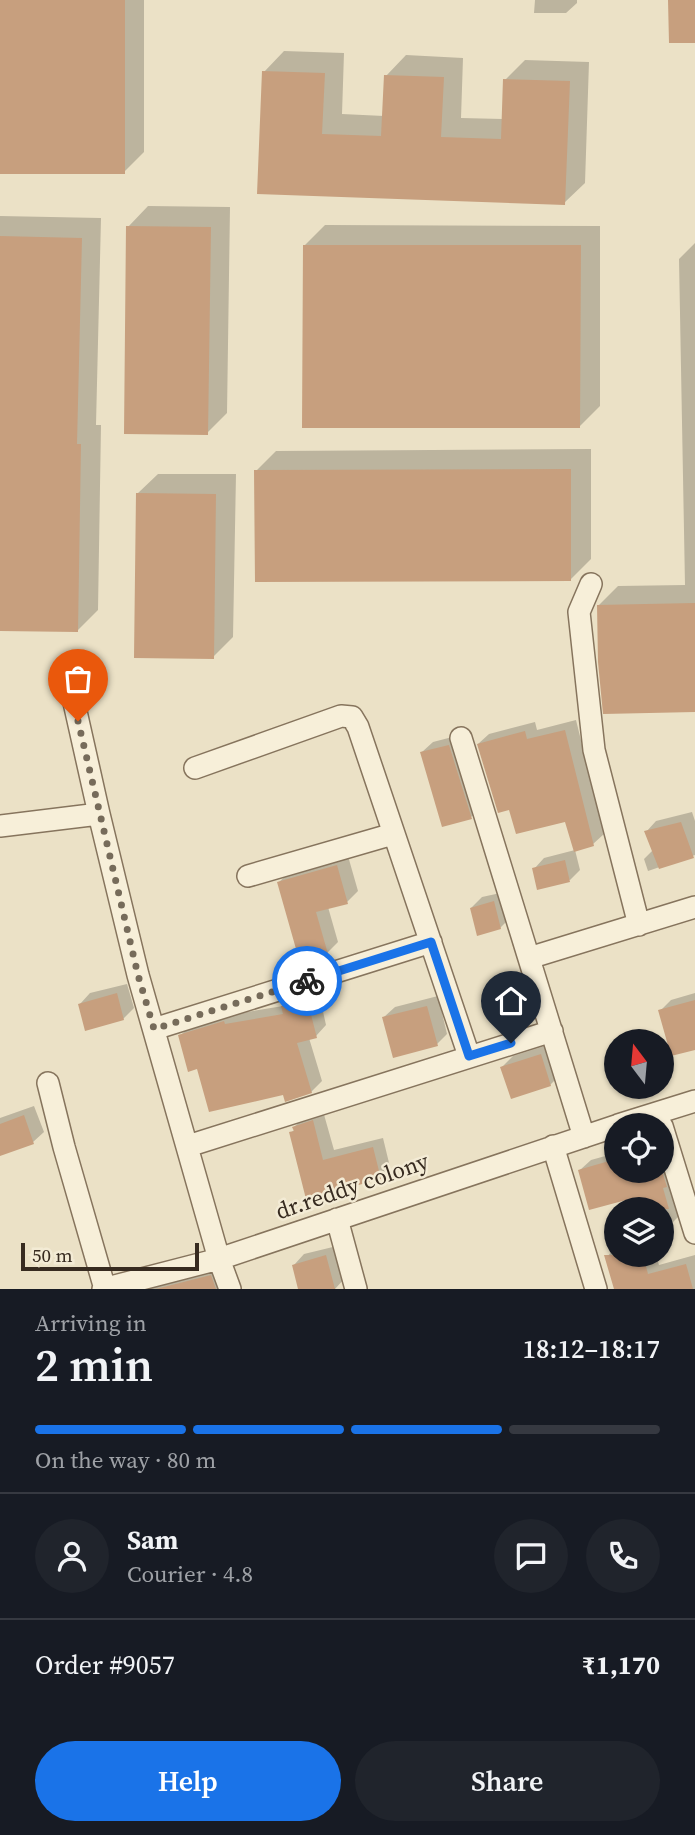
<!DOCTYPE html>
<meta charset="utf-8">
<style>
:root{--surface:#171b24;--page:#20242c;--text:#f1f3f6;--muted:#9ea1a6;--line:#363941;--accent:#1a73e8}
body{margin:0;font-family:"Source Serif 4",serif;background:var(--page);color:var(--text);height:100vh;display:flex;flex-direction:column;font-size:26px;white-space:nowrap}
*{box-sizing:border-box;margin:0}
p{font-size:23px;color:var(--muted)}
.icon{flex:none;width:38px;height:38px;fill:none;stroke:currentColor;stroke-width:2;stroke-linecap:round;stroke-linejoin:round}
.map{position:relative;height:1289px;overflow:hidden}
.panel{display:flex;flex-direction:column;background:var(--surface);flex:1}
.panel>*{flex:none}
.needle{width:46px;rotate:344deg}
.tools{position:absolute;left:604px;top:1029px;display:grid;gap:14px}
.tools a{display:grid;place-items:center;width:70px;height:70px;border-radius:50%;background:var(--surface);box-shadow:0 2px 5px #0004;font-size:35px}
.scale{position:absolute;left:21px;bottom:18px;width:178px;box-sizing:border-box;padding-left:7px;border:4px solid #372b20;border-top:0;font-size:19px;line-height:24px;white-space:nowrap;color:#372b20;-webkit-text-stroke:5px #f3ebd5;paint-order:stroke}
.pin{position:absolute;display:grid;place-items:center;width:60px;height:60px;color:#fff;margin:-72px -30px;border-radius:50% 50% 50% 0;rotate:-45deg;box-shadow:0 0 7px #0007}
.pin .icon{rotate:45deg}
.courier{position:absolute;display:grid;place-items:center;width:70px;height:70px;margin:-35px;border:5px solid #1a73e8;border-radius:50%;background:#fff;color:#222;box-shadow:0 2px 9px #0007}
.headline em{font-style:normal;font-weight:600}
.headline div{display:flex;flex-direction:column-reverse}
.headline{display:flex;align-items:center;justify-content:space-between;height:119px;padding:0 35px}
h1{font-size:46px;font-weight:600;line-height:52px}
.bar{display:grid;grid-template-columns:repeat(4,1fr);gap:10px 7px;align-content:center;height:84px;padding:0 35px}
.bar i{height:9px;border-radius:5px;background:var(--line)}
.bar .active{background:var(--accent)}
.bar p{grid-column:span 4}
.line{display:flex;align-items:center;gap:18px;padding:0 35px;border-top:2px solid var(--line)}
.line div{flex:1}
.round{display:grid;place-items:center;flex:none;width:74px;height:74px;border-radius:37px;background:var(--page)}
.cta{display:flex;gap:14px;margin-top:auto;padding:14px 35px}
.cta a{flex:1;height:80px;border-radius:42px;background:var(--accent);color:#fff;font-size:28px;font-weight:600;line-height:80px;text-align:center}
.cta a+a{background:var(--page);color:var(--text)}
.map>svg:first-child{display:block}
</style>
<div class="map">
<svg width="695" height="1289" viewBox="0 0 695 1289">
<rect width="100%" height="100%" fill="#ebe1c6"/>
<path fill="#0003" d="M 0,0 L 144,0 L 144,152 L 124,172 L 0,172 Z
M 535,0 L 577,0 L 577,3 L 566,13 L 534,13 Z
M 284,51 L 344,53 L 342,114 L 384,116 L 386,76 L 406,55 L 463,58 L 461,118 L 503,119 L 505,80 L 525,60 L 589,62 L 585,183 L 564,203 L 259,192 L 264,72 Z
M 148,206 L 230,207 L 227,413 L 207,433 L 128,227 Z
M 0,216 L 101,218 L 96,425 L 101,425 L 98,610 L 78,630 L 0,630 Z
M 325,225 L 600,226 L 600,406 L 579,427 L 304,246 Z
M 695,243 L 695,712 L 598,606 L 618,586 L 685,585 L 679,259 Z
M 591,449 L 591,559 L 571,579 L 256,471 L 276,451 Z
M 158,474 L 236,474 L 233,637 L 213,657 L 137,494 Z
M 576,720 L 604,834 L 593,844 L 566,820 L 511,808 L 478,744 L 489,734 L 535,722 L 537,730 Z
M 460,735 L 482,807 L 471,817 L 422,752 L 433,742 Z
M 692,812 L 695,821 L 695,855 L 648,871 L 644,859 L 653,850 L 646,832 L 656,821 Z
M 575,850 L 580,870 L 570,880 L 534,869 L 544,858 Z
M 348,856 L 358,891 L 347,902 L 328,907 L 338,942 L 327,953 L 279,882 L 290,872 Z
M 505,892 L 511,917 L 500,928 L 471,908 L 482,897 Z
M 127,984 L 134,1008 L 123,1019 L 80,1004 L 90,993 Z
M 318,989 L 326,1025 L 316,1036 L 309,1038 L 322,1081 L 311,1092 L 284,1093 L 198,1067 L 180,1036 L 191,1025 L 235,1014 L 283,1006 L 293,996 Z
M 695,993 L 695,1048 L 660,1011 L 671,1000 Z
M 438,996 L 447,1034 L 437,1044 L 384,1017 L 395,1007 Z
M 551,1044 L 561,1074 L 550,1085 L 502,1067 L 513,1056 Z
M 34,1106 L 44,1132 L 33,1142 L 0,1154 L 0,1118 Z
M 323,1111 L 334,1150 L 383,1138 L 390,1167 L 380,1178 L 308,1197 L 291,1133 L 295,1129 L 294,1127 L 305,1117 Z
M 662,1127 L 683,1212 L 672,1223 L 662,1226 L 662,1209 L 639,1209 L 635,1195 L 580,1170 L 591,1160 L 616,1153 L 616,1171 L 662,1171 Z
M 337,1246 L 345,1278 L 335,1289 L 300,1289 L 294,1265 L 304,1254 Z
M 616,1247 L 616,1255 L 656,1255 L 659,1265 L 695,1255 L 695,1289 L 619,1289 L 607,1257 Z
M 221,1265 L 230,1289 L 148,1289 L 177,1281 L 183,1275 Z"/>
<path fill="#c79f7e" d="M 0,0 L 125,0 L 125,174 L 0,174 Z
M 668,0 L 695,0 L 695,43 L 669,43 Z
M 262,71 L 325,73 L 322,134 L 381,136 L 384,75 L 444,77 L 441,137 L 501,139 L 503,79 L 570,81 L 565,205 L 257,194 Z
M 126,226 L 211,227 L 208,435 L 124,434 Z
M 0,236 L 82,238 L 77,444 L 81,444 L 78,632 L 0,631 Z
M 303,245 L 581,245 L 580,428 L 302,428 Z
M 571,469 L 571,581 L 255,582 L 254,470 Z
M 136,493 L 216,494 L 214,659 L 134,658 Z
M 695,603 L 695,712 L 603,714 L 598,662 L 597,605 Z
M 565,730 L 594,846 L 574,852 L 565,822 L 516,834 L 509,810 L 498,813 L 477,744 L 525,731 L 527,739 Z
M 449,745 L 472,819 L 442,827 L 420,752 Z
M 681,822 L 694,858 L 659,869 L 644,831 Z
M 565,860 L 570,882 L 537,890 L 532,868 Z
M 337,865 L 348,904 L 316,912 L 328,954 L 300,963 L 277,882 Z
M 494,901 L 501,929 L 477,936 L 470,908 Z
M 117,993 L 124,1020 L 85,1031 L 78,1004 Z
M 307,999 L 317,1038 L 297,1043 L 312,1093 L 285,1102 L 283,1095 L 209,1112 L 197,1069 L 188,1072 L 178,1035 L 224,1021 L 225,1024 L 283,1014 L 281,1006 Z
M 695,1000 L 695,1050 L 671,1056 L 658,1010 Z
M 427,1006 L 438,1046 L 393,1058 L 382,1017 Z
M 541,1054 L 551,1086 L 511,1099 L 500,1067 Z
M 24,1115 L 34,1144 L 0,1156 L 0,1124 Z
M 313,1120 L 323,1160 L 373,1147 L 381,1179 L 306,1199 L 289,1132 L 294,1131 L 292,1127 Z
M 616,1159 L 616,1171 L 662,1171 L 667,1187 L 663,1188 L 669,1209 L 633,1209 L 630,1199 L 589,1210 L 578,1170 Z
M 326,1255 L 335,1289 L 298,1289 L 292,1265 Z
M 604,1255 L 643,1255 L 648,1274 L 686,1264 L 693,1289 L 614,1289 Z
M 211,1275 L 216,1289 L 156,1289 Z"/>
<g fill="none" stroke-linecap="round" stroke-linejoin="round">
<g stroke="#86745d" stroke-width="24">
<path id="minor" d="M 591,584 L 579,612 L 594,750 L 639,925
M 73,698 L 99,814
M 461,738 L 584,1137
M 195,768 L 341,716 L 352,717 L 358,727 L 469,1056
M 0,826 L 99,814 L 138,975 L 219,1259 L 230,1289
M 248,876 L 393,834
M 529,958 L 695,907
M 154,1029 L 431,942
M 48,1083 L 64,1147 L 105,1289
M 618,1125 L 695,1101
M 662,1126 L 695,1233
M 188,1146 L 552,1031
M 553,1146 L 596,1289
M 337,1219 L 356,1289
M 103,1289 L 219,1259 L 616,1126"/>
</g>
<use href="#minor" stroke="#f7efd9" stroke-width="21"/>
</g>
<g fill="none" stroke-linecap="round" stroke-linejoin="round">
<path stroke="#766b5a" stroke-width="7" stroke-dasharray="0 12.6" d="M 78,721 L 138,975 L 154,1029 L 307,981"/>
<path stroke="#1a73e8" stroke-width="9" d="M 307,981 L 431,942 L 469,1056 L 511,1043"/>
</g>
<g text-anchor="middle" stroke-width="5" stroke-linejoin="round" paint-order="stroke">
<g font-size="23" fill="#372b20" stroke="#f3ebd5">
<text transform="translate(352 1186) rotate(-19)" y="8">dr.reddy colony</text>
</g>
</g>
</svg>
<div class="tools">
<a><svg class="needle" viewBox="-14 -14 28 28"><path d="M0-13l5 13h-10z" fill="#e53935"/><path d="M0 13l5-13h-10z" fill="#9ea1a6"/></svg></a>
<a><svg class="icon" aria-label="locate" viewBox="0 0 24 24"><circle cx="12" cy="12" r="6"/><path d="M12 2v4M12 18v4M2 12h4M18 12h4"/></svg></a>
<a><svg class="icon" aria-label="layers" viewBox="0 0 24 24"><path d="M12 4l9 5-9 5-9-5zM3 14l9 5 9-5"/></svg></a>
</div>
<div class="scale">50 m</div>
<div class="pin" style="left:78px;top:721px;background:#ea580c"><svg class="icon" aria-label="bag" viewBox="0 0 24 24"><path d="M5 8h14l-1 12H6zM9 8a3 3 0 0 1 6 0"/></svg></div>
<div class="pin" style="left:511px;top:1043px;background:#1f2937"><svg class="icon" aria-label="home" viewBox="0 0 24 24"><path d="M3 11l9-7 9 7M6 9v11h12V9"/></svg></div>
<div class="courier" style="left:307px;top:981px"><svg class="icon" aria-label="bike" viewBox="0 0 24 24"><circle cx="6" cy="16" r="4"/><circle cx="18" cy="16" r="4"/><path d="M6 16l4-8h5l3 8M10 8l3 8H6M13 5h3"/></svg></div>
</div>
<section class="panel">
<div class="headline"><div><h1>2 min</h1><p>Arriving in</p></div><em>18:12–18:17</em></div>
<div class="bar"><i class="active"></i><i class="active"></i><i class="active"></i><i></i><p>On the way · 80 m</p></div>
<div class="line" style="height:126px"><a class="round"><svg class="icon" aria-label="person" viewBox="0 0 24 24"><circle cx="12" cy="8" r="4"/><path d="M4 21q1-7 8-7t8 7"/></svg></a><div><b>Sam</b><p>Courier · 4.8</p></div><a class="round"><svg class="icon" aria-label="chat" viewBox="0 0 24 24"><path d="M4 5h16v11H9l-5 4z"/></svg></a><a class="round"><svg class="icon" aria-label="phone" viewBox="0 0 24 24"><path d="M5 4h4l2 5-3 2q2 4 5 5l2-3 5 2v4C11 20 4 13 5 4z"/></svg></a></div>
<div class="line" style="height:91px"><div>Order #9057</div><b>₹1,170</b></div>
<div class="cta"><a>Help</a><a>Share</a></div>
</section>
